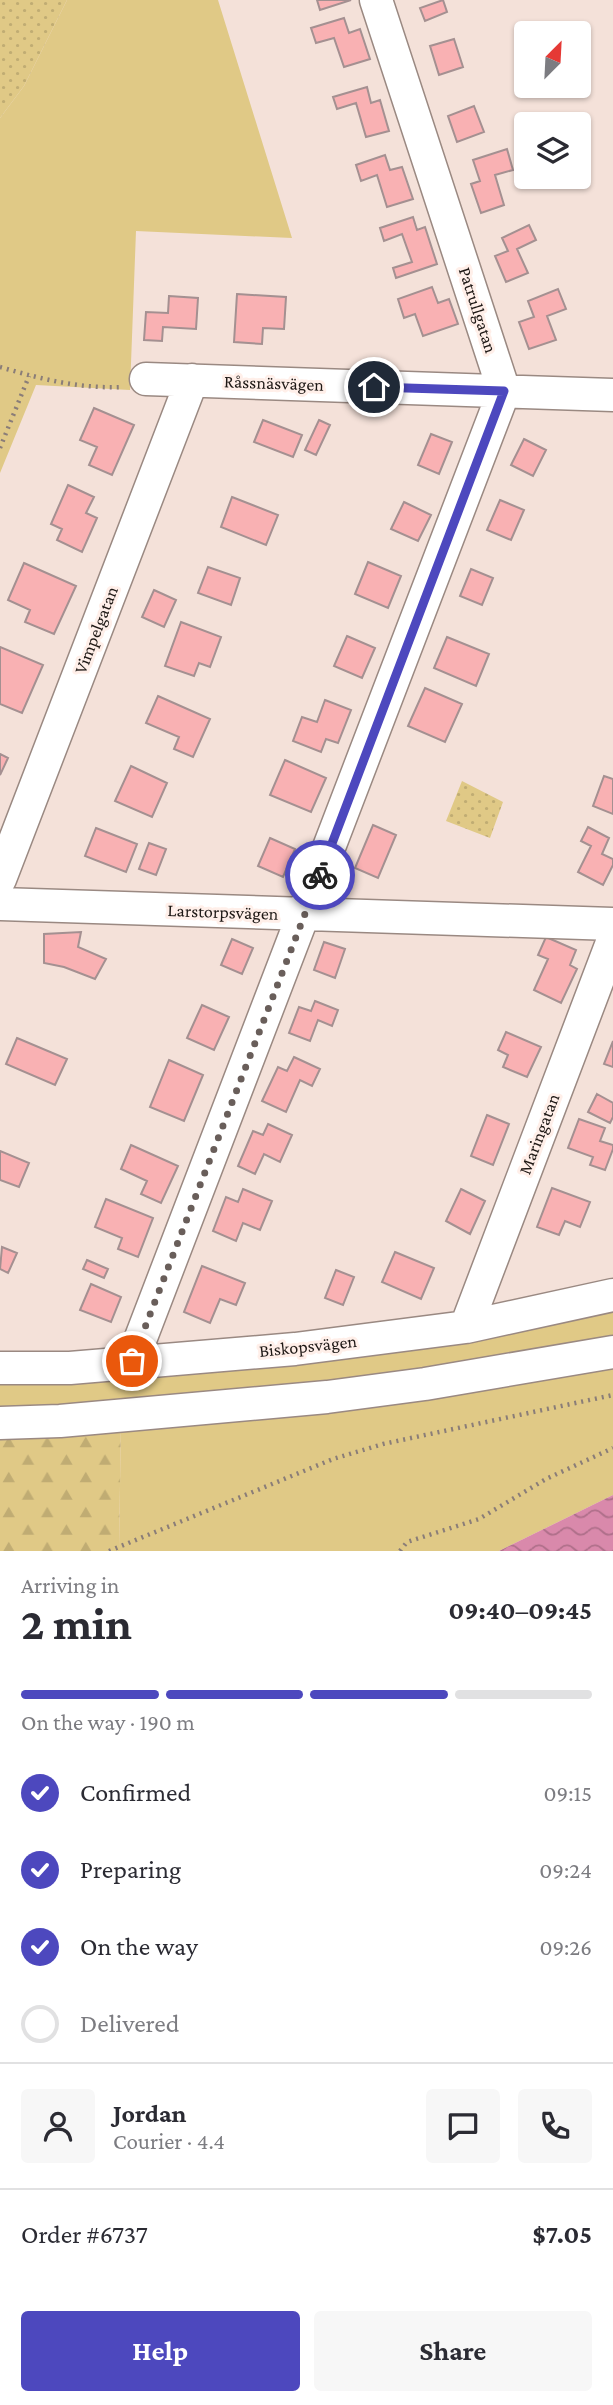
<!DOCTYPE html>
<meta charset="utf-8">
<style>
:root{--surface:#fff;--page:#f7f7f7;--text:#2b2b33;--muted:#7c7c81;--line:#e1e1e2;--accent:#4d48be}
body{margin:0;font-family:"Crimson Pro",serif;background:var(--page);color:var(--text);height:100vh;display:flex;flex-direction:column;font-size:26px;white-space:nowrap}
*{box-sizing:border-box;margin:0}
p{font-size:23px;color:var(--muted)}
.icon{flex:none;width:38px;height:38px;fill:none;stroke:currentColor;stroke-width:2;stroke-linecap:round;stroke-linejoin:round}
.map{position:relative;height:1551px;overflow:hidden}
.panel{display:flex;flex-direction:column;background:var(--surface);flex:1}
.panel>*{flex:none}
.needle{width:46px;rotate:24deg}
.buttons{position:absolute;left:514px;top:21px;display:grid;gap:14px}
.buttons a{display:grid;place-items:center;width:77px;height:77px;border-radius:7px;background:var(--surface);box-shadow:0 2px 5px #0004;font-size:35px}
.pin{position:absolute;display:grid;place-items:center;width:60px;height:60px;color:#fff;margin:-30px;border:4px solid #fff;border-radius:50%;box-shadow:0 2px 7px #0007}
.courier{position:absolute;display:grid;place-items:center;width:70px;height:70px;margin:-35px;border:5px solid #4d48be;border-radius:50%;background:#fff;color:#222;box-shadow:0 2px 9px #0007}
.headline em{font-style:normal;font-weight:700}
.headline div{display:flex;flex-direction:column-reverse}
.headline{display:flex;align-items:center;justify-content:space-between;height:119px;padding:0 21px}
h1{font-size:46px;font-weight:700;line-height:52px}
.bar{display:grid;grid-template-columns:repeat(4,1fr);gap:10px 7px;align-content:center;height:84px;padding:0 21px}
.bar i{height:9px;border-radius:5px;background:var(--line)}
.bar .active{background:var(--accent)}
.bar p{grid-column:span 4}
.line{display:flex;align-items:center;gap:18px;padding:0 21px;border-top:2px solid var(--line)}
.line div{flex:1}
.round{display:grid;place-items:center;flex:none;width:74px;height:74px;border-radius:7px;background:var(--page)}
ol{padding:0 21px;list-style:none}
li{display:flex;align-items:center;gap:21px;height:77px}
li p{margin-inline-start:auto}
li .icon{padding:7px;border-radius:50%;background:var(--accent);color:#fff;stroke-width:4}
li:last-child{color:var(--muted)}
li i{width:38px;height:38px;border:4px solid var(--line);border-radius:50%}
.button{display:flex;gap:14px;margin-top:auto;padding:14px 21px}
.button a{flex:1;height:80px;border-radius:7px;background:var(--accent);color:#fff;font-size:28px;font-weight:700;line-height:80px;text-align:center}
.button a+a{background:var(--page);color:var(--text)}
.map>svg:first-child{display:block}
</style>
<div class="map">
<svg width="613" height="1551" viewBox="0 0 613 1551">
<defs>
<pattern id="forest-firs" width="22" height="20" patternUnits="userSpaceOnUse" patternTransform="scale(1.75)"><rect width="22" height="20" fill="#e0c986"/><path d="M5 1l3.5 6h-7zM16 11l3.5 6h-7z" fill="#c0ac73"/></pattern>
<pattern id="park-dots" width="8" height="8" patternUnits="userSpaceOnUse" patternTransform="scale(1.75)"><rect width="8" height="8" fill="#e0c986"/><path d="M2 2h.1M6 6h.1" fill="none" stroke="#c0ac73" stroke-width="1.8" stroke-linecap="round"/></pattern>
<pattern id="water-waves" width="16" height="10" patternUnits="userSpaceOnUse" patternTransform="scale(1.75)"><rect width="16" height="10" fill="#d989ab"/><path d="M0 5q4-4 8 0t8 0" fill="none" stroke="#af6f8a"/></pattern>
</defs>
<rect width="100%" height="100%" fill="#f4e1d9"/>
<path fill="#e0c986" d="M 67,0 L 218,0 L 292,238 L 136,231 L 130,390 L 36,385 L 0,473 L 0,118 L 24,86 Z
M 613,1291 L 613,1495 L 499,1551 L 119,1551 L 121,1420 L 0,1429 L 0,1360 L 137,1361 Z"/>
<path fill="url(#forest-firs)" d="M 121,1420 L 119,1551 L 0,1551 L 0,1429 Z"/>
<path fill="url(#park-dots)" d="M 0,0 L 67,0 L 24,86 L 0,118 Z
M 462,781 L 503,802 L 490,838 L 446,821 Z"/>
<path fill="url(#water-waves)" d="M 613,1495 L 613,1551 L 499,1551 Z"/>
<path fill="#f9b1b3" stroke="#a49091" stroke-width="2" d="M 317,0 L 351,0 L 320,10 Z
M 443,0 L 447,12 L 425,21 L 420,8 Z
M 344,18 L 349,33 L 360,29 L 370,59 L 344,67 L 334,38 L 316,43 L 311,28 Z
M 454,39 L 463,67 L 439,75 L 430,46 Z
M 367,87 L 371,103 L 380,100 L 389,131 L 366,137 L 356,103 L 337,109 L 333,97 Z
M 474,106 L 484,132 L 457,142 L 448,116 Z
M 507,149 L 513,170 L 495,175 L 504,205 L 481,213 L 471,184 L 480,181 L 473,160 Z
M 385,155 L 390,170 L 402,167 L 413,199 L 387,207 L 377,175 L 361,181 L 356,165 Z
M 413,217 L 417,230 L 425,227 L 437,264 L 396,278 L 393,268 L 412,262 L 402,234 L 384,241 L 380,228 Z
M 529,225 L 536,240 L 517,249 L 528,273 L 506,282 L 495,256 L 508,251 L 502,238 Z
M 432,287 L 438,303 L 449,299 L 458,324 L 423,336 L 415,314 L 404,318 L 398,299 Z
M 558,289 L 566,309 L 547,316 L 556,340 L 529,349 L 519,322 L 534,317 L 528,301 Z
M 237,294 L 286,297 L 284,329 L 263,328 L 262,344 L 234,342 Z
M 169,296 L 198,298 L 196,329 L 163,327 L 162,341 L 144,340 L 146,312 L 168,313 Z
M 94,408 L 134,425 L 112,475 L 89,465 L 97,447 L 80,440 Z
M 263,420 L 302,435 L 293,457 L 254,442 Z
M 319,420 L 330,425 L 316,455 L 305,450 Z
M 431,434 L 452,442 L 439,474 L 418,465 Z
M 524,439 L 546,450 L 533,476 L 511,465 Z
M 68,485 L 94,497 L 86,513 L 97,518 L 82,552 L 57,540 L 62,529 L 51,524 Z
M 232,497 L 278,515 L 266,545 L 221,527 Z
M 500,500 L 524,510 L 511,540 L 487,530 Z
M 404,502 L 431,515 L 418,541 L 391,529 Z
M 368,562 L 401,576 L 388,608 L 355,594 Z
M 24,563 L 76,586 L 54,634 L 25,622 L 30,610 L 8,600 Z
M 208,567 L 240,578 L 231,605 L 198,593 Z
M 471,569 L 493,578 L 482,605 L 460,596 Z
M 154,590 L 176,600 L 164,627 L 142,617 Z
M 181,622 L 221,637 L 210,667 L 199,663 L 194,676 L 165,666 Z
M 347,636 L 375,648 L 362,678 L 334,666 Z
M 447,637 L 489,654 L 476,686 L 434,668 Z
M 0,647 L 43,665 L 22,713 L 0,704 Z
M 425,688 L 462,704 L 445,742 L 408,726 Z
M 158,696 L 210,719 L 193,757 L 174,749 L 179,737 L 146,723 Z
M 325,700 L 351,710 L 338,743 L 326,739 L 321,752 L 293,741 L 302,717 L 317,722 Z
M 0,754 L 8,758 L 0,775 Z
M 285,760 L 326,778 L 311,812 L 270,795 Z
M 131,766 L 167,783 L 152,817 L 115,801 Z
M 604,776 L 613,779 L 613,814 L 593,806 Z
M 373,825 L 396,835 L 378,878 L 355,868 Z
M 588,827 L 609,838 L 602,854 L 613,859 L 613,865 L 603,885 L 578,872 L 591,846 L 581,841 Z
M 96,828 L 137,844 L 126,872 L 85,856 Z
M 270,838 L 295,849 L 283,877 L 258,866 Z
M 149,843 L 166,849 L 156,875 L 139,869 Z
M 81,932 L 78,947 L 106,959 L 95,979 L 64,967 L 44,963 L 44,934 Z
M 546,937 L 576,950 L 570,965 L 577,969 L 561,1003 L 534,990 L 548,959 L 538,955 Z
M 232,939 L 253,948 L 242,974 L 221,965 Z
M 324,942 L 345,949 L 335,978 L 314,970 Z
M 315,1001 L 338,1010 L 332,1026 L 318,1020 L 310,1041 L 289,1033 L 299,1007 L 311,1011 Z
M 202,1005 L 229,1017 L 214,1050 L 187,1038 Z
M 506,1032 L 541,1047 L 527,1077 L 503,1067 L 508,1055 L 498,1050 Z
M 17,1038 L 67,1059 L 55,1085 L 6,1064 Z
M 613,1041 L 613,1067 L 604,1064 Z
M 294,1057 L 320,1069 L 312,1086 L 300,1080 L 286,1112 L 262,1101 L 278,1067 L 287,1071 Z
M 169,1060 L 203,1075 L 184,1121 L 150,1107 Z
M 597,1094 L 613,1103 L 613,1117 L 610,1123 L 588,1112 Z
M 487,1115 L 509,1124 L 493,1165 L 471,1156 Z
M 579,1119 L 605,1128 L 600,1141 L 613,1145 L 613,1149 L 605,1170 L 590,1165 L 593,1157 L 568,1148 Z
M 268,1124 L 292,1135 L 280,1162 L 264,1154 L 255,1174 L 238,1166 L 253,1131 L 263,1135 Z
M 131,1145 L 178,1166 L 161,1203 L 141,1194 L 147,1181 L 121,1169 Z
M 0,1151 L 29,1163 L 19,1187 L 0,1180 Z
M 552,1188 L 590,1202 L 580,1227 L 565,1221 L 559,1235 L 537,1227 Z
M 243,1189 L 272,1201 L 260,1230 L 243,1223 L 236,1241 L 213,1231 L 226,1197 L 238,1202 Z
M 461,1189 L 485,1201 L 470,1234 L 446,1221 Z
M 106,1199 L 153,1218 L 138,1257 L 118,1249 L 122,1238 L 95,1227 Z
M 2,1247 L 17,1253 L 8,1273 L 0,1269 Z
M 395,1252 L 434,1268 L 421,1299 L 382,1282 Z
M 87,1260 L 108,1269 L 104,1278 L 83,1269 Z
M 202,1266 L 245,1283 L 236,1305 L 220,1299 L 210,1323 L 184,1312 Z
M 336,1270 L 354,1277 L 343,1305 L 325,1298 Z
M 91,1284 L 121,1297 L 111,1322 L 80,1310 Z"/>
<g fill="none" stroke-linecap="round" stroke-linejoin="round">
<g stroke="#9a8982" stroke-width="35">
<path id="minor" d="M 146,379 L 613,395
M 0,879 L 192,380
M 0,904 L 613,924
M 466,1327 L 613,940
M 132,1361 L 504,391 L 376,0
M 0,1368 L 70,1368 L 295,1349 L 466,1327 L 613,1295
M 0,1423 L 60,1421 L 327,1397 L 425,1384 L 613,1352"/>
</g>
<path stroke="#8a7d78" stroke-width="4.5" stroke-dasharray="2 5" stroke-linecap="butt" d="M 0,367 C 41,379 80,389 123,387
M 0,448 L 29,376
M 109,1551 L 333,1459 L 383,1444 L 613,1395
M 400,1551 L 407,1542 L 479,1519 L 546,1479 L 613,1448"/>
<use href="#minor" stroke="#fff" stroke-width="32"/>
</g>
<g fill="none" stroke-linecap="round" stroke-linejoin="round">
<path stroke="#695e5a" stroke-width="7" stroke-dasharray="0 12.6" d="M 132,1361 L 320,875"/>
<path stroke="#4d48be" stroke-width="9" d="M 320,875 L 504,391 L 374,387"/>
</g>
<g text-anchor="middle" stroke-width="6" stroke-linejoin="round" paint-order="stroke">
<g font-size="18" fill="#1e1815" stroke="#ffefe9">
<text transform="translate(478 310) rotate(72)" y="6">Patrullgatan</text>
<text transform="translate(274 383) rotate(2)" y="6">Råssnäsvägen</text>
<text transform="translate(96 630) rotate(-69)" y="6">Vimpelgatan</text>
<text transform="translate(223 912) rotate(2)" y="6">Larstorpsvägen</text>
<text transform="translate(539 1134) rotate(-69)" y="6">Maringatan</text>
<text transform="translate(308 1346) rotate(-6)" y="6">Biskopsvägen</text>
</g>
</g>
</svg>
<div class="buttons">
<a><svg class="needle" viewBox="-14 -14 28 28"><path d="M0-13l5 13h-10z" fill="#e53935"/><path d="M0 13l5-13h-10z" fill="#7c7c81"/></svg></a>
<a><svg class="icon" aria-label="layers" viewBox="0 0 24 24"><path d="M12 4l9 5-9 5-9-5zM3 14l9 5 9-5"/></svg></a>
</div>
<div class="pin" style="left:132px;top:1361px;background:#ea580c"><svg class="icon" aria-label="bag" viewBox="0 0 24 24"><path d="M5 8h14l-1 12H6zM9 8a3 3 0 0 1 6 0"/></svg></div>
<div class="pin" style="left:374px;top:387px;background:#1f2937"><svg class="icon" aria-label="home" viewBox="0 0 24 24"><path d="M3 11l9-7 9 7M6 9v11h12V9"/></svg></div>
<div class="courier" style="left:320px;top:875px"><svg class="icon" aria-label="bike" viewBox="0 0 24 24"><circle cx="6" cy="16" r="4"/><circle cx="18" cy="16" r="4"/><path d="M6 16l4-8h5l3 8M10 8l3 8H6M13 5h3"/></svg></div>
</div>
<section class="panel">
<div class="headline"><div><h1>2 min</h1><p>Arriving in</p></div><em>09:40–09:45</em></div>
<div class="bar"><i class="active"></i><i class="active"></i><i class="active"></i><i></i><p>On the way · 190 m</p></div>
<ol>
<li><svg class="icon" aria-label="check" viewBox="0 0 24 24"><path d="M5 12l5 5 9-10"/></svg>Confirmed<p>09:15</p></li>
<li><svg class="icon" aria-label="check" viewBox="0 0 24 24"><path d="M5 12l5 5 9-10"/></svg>Preparing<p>09:24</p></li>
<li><svg class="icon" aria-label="check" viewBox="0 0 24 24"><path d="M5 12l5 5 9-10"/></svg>On the way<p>09:26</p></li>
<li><i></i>Delivered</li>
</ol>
<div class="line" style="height:126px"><a class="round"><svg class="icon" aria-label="person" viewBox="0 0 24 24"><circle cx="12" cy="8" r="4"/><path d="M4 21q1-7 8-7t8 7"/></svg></a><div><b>Jordan</b><p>Courier · 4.4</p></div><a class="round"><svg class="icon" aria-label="chat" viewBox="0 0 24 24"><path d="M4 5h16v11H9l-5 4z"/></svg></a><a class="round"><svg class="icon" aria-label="phone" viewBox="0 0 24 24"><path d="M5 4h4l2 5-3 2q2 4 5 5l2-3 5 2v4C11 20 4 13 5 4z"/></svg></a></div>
<div class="line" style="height:91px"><div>Order #6737</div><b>$7.05</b></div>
<div class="button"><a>Help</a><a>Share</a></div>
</section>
